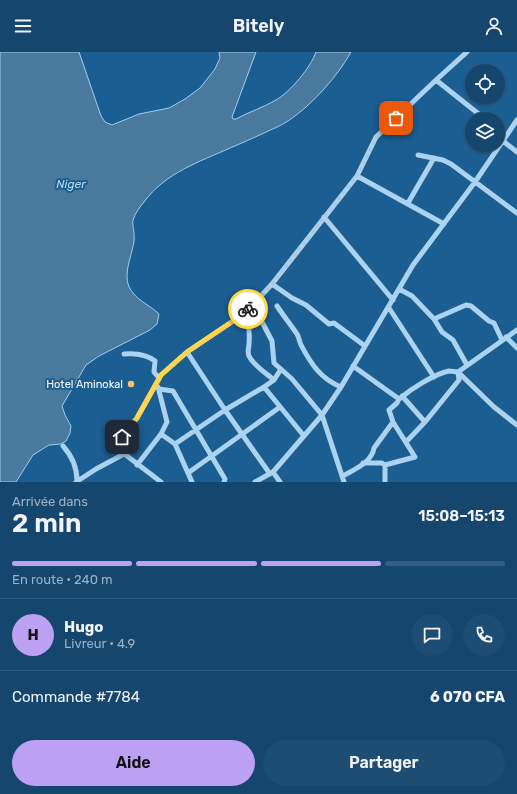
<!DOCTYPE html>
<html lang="fr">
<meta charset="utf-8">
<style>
:root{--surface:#14466e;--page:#1d4d73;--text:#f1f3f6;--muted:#9db1c2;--line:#335e81;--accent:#bca0f2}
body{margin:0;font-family:Rubik,sans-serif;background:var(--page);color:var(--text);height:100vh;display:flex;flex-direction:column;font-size:15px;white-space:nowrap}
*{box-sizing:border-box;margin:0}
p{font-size:13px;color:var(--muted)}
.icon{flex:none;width:22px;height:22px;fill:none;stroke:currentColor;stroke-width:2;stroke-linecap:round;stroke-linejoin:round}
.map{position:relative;height:430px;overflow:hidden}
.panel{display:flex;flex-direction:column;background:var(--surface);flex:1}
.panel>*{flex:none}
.buttons{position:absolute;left:465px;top:12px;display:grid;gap:8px}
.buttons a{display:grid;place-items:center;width:40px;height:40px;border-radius:50%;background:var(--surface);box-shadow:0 1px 3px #0004,0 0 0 1px var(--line);font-size:20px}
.pin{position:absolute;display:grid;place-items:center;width:34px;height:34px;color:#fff;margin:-17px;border-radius:8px;box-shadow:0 2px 6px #0006}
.courier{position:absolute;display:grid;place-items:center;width:40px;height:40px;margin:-20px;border:3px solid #ffd54a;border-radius:50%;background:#fff;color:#222;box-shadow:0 1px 5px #0007}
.overview em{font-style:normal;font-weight:600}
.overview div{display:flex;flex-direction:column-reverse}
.overview{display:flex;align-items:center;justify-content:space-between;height:68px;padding:0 12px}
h1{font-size:26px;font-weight:600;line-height:30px}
.bar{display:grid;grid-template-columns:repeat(4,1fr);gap:6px 4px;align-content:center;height:48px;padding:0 12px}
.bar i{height:5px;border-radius:3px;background:var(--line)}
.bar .current{background:var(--accent)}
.bar p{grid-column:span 4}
.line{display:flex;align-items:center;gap:10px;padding:0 12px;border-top:1px solid var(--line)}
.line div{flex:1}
.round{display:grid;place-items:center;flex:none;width:42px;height:42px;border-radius:21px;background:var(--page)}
.primary-button{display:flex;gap:8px;margin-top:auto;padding:8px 12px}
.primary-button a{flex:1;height:46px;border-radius:24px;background:var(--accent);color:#111;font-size:16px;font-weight:600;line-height:46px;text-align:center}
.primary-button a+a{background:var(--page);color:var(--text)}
header{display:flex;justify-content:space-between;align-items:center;height:52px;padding:0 12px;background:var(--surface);font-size:18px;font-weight:600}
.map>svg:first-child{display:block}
</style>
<header><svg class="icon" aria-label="menu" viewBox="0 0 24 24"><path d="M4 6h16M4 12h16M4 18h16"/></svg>Bitely<svg class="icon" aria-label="person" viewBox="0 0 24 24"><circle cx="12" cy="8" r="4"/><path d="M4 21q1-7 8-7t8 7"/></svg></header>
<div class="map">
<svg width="517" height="430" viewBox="0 0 517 430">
<rect width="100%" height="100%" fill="#1b5e92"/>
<path fill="#4a799e" stroke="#9ecff1" d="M 0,0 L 79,0 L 101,64 L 105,70 L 112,73 L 139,62 L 169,56 L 185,47 L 200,36 L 215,17 L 220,6 L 219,0 L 256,0 L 232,65 L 233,67 L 236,67 C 249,60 264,55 276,48 C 290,40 311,15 316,0 L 351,0 C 337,25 312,53 288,69 C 281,74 272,77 264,81 C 253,86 242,91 230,96 C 199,110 165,121 144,150 C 140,155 135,161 133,168 C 132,172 135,182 134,189 C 132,205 120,226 133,241 C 140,250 151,254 159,262 L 157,272 L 150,278 L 99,304 L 86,313 L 62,354 L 65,363 L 71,374 L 70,381 L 66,389 L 61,392 L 49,393 L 33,403 L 16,430 L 0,430 Z"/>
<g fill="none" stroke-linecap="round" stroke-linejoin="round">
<path stroke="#abd2ef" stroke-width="5" d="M 436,28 L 485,67
M 498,77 L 506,84
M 503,89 L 517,100
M 418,103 L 443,108 L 451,112 L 517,161
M 357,124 L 444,172
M 408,151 L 434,106
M 324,165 L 393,248
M 272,232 L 292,246 L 306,253 L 329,272 L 334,271 L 365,294
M 399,237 L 412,244 L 434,267 L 442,280 L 453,288 L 467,313
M 277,254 C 283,263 290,272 297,282 C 299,285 299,289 301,293 C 311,312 321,327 341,335
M 389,256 L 434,325
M 245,261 C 249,271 250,280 249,292 C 249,296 247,300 249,304 C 253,313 266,321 274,328
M 434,267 L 466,253 L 471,254 L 489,269 L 494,271 L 502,288
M 249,271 L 261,268 L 272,289 L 274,311 L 292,327 L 322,363 L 344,430
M 506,285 L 517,296
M 187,300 L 225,358 L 270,422
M 124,302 C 135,301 146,302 155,309 L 154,320 L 159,326
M 353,314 L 399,347 C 411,337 434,322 449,319 C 452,319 455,320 458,320 L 517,278
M 458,320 L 494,355 L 517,373
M 158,335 L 167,370 L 161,382 L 175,392 L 192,430
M 264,335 L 304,384
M 159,337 L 173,339 L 225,427 L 224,430
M 402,344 L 425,370 L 459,328 L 458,320
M 406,390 L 425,370
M 175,392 L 225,358 L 264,335 L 274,328 L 281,317
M 63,394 C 72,404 77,416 77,429
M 363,411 L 382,411 L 385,413
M 137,413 L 161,382
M 273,420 L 280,430
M 188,421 L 280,355
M 343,424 C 355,417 372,410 374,396 L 393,370 L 389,358 L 397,351 L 399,347
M 76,430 L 96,417 L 124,402
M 161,430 L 114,394 L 137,366 L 161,323 L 187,300 L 245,261 L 272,232 L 357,124 L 376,85 L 436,28 L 467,0
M 255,430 L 273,420 L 322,363 L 341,335 L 413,213 L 475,130 L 517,68
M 385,430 L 385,413 L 415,405 L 393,370"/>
</g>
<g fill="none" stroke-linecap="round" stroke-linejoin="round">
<path stroke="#afc7d9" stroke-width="4" stroke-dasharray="0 7.2" d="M 248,257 L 272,232 L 357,124 L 376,86 L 396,66"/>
<path stroke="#ffd54a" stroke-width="5" d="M 122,385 L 137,366 L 161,323 L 187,300 L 245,261 L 248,257"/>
</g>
<circle fill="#ffc068" stroke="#1b5e92" stroke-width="1.5" cx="131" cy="332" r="4"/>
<g text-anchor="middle" stroke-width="4" stroke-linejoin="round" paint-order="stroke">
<g font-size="11" fill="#fff" stroke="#1b5e92" text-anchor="end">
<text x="123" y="336">Hotel Aminokal</text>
</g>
<g font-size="12" font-style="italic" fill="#b7dcf6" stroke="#1b5e92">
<text x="71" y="136">Niger</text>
</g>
</g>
</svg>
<div class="buttons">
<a><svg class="icon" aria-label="locate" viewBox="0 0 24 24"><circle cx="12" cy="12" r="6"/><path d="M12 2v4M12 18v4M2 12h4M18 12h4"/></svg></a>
<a><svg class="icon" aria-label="layers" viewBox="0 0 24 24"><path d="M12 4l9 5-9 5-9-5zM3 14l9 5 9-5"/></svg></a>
</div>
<div class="pin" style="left:396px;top:66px;background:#ea580c"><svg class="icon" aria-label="bag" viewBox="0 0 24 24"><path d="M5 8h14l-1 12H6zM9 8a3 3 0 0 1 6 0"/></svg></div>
<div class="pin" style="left:122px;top:385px;background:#1f2937"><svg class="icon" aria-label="home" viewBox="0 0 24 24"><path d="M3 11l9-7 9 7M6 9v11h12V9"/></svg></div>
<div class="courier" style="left:248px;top:257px"><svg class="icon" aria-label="bike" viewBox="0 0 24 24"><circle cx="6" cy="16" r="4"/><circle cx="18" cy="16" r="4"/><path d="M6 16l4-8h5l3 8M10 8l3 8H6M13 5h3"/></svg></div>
</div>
<section class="panel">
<div class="overview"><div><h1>2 min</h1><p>Arrivée dans</p></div><em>15:08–15:13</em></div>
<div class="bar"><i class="current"></i><i class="current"></i><i class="current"></i><i></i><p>En route · 240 m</p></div>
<div class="line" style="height:72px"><b class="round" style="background:var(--accent);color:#111">H</b><div><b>Hugo</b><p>Livreur · 4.9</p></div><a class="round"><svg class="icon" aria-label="chat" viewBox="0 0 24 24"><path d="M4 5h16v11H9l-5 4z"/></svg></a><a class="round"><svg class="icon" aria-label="phone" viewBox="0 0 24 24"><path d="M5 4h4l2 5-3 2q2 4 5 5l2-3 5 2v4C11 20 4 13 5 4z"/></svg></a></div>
<div class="line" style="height:52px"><div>Commande #7784</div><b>6 070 CFA</b></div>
<div class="primary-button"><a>Aide</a><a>Partager</a></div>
</section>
